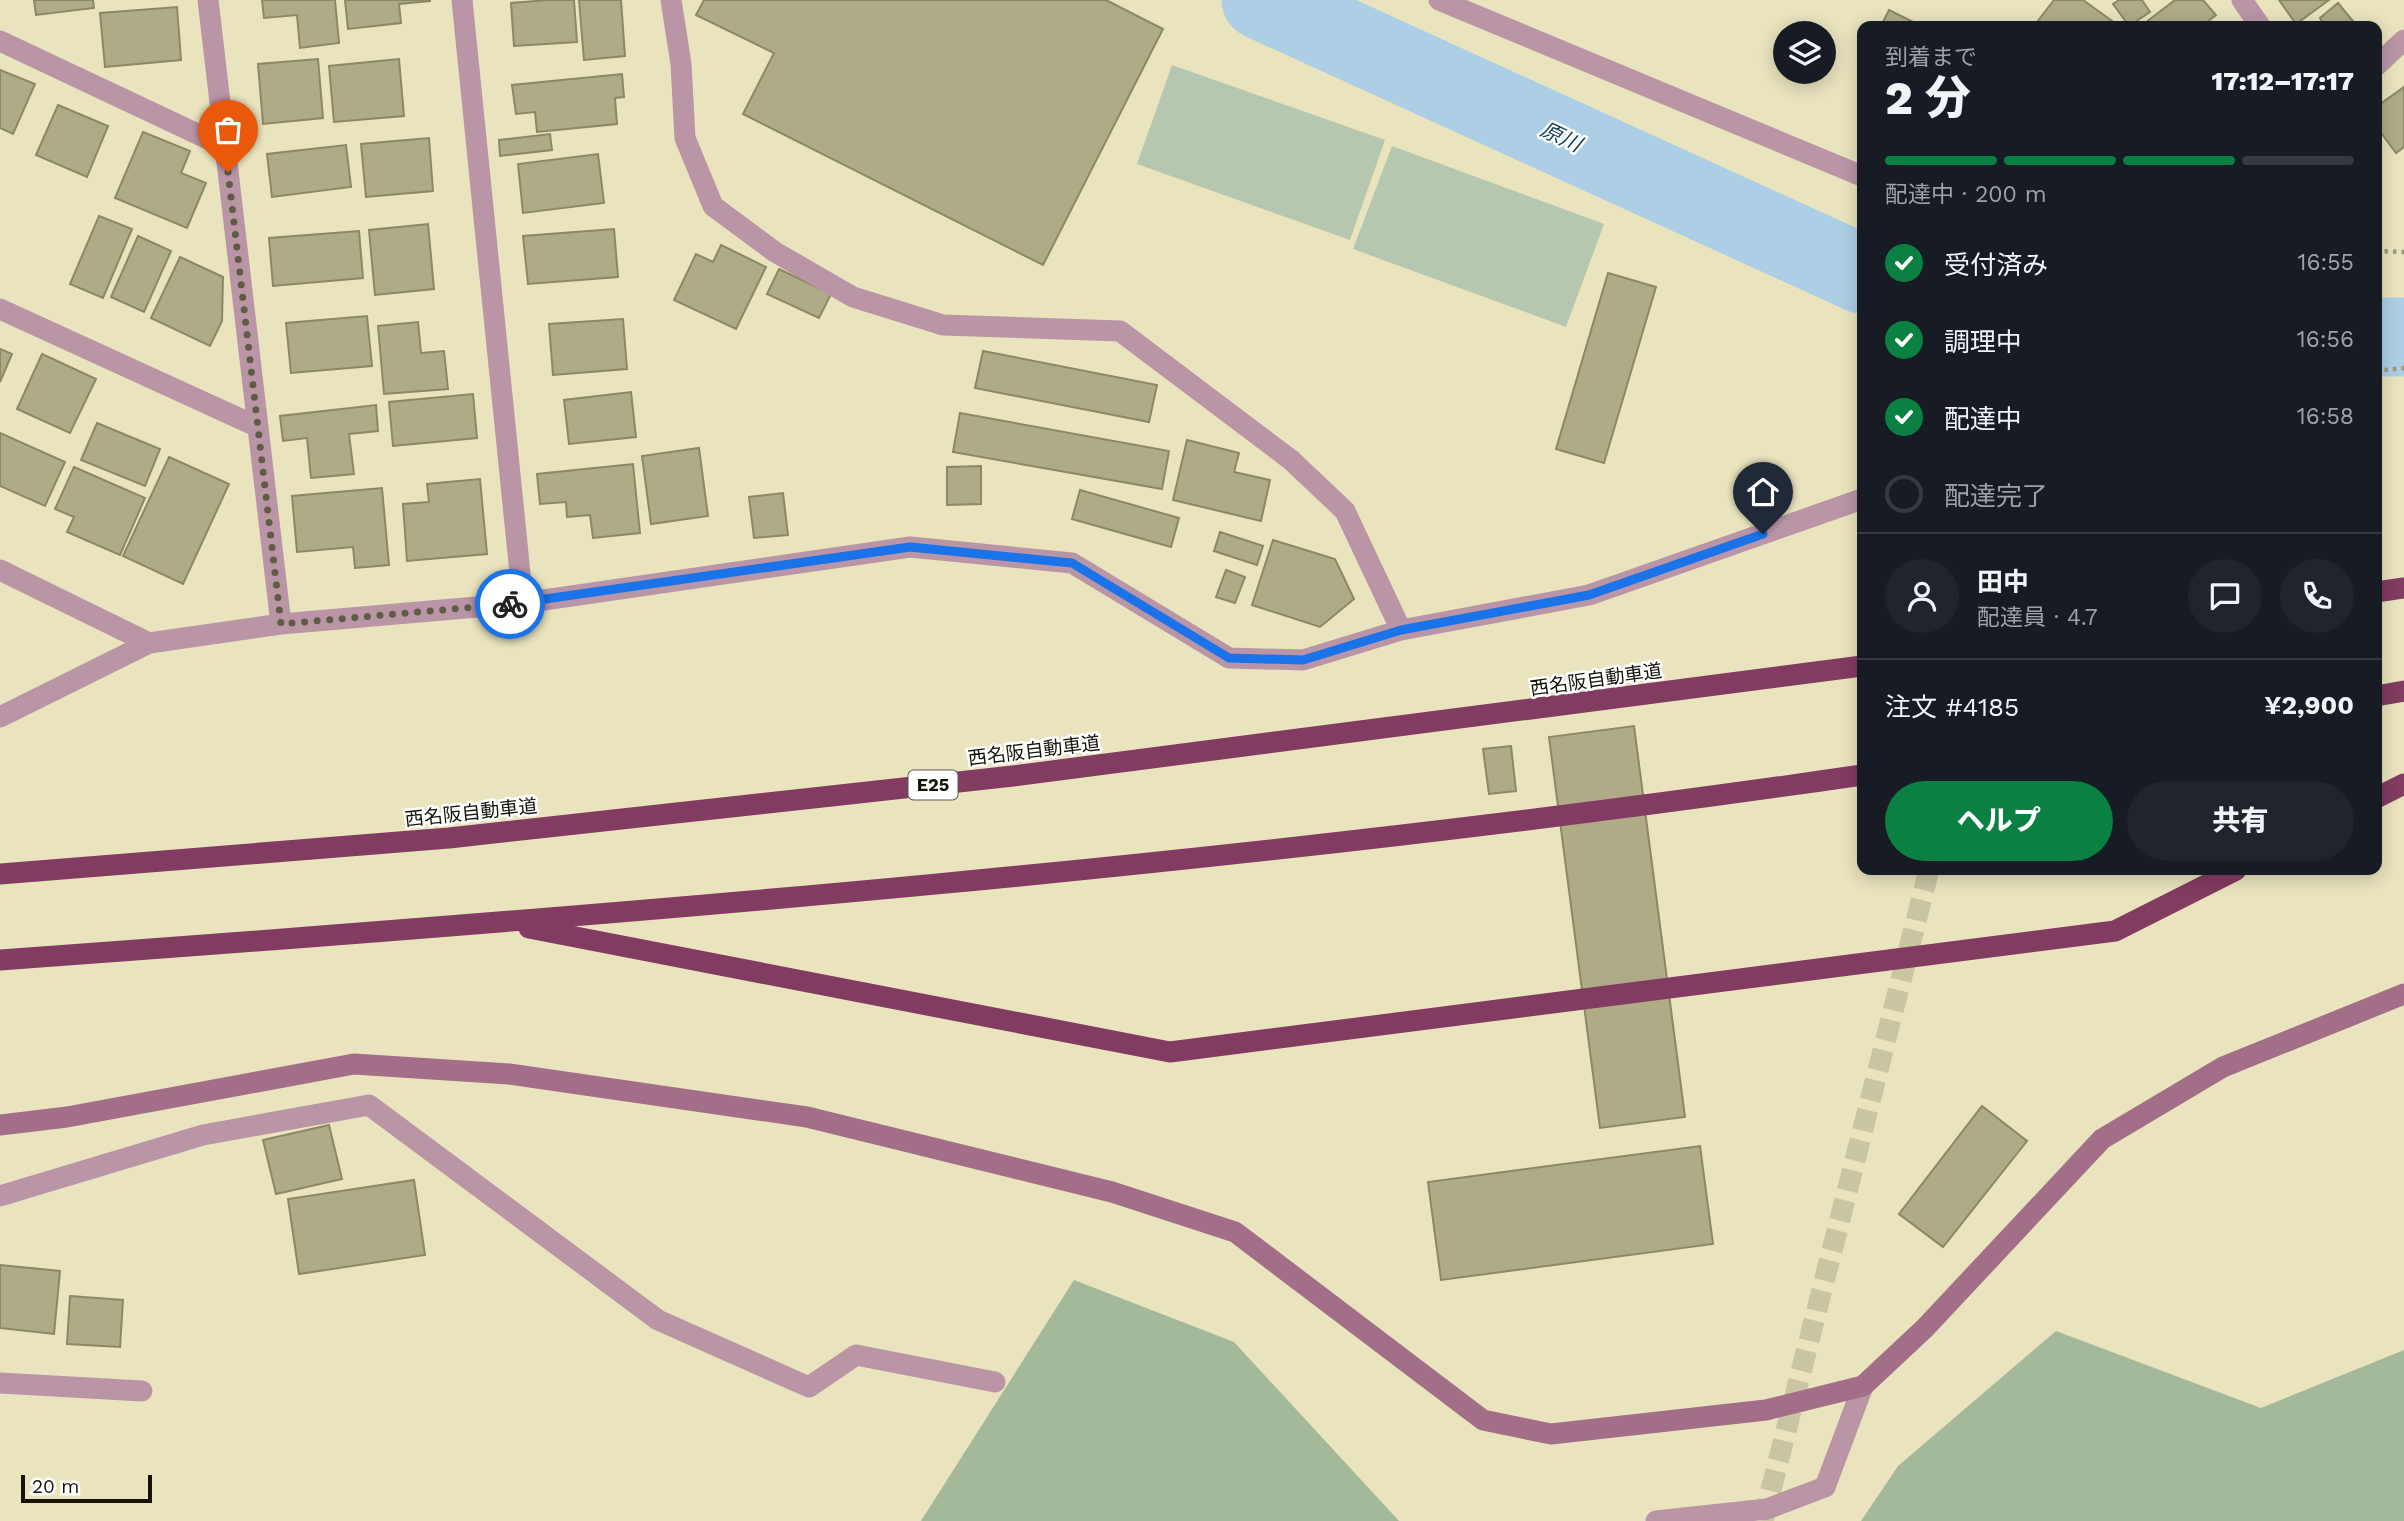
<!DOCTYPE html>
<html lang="ja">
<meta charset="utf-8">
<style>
:root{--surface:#171b24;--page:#20242c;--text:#f1f3f6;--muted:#9ea1a6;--line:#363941;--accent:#0b8043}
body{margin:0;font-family:"Work Sans","Noto Sans JP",sans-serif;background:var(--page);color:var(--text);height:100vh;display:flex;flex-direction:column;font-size:26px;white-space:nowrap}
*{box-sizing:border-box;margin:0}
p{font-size:23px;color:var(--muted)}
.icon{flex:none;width:38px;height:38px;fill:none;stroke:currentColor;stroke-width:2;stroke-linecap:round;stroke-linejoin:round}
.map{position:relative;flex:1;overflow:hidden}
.panel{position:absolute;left:1857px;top:21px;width:525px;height:854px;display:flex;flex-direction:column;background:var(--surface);border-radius:14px;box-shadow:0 4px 18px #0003}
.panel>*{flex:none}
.buttons{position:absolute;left:1773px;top:21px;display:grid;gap:14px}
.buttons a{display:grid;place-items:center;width:63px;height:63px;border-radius:50%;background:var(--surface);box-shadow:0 4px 18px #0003;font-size:35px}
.scale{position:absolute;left:21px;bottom:18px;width:131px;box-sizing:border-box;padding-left:7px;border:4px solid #151306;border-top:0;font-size:19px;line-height:24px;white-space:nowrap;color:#151306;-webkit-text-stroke:5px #fff;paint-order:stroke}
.pin{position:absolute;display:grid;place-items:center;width:60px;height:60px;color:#fff;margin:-72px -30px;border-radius:50% 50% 50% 0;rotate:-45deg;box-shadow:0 0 7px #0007}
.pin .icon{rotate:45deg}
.courier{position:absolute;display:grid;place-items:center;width:70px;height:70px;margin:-35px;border:5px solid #1a73e8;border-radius:50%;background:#fff;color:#222;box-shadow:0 2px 9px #0007}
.summary em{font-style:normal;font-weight:800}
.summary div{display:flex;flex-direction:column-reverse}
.summary{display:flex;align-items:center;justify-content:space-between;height:119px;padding:0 28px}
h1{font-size:46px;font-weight:800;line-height:52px}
.bar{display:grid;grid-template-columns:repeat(4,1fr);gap:10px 7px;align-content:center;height:84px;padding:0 28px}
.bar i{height:9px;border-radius:5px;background:var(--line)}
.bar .selected{background:var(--accent)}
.bar p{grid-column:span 4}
.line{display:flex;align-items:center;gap:18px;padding:0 28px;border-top:2px solid var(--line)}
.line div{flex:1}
.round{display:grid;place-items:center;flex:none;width:74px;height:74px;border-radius:37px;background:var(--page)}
ol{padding:0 28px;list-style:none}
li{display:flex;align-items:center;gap:21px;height:77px}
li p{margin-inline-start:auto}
li .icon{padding:7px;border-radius:50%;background:var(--accent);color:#fff;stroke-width:4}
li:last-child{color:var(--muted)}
li i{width:38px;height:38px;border:4px solid var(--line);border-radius:50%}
.button{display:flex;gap:14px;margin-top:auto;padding:14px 28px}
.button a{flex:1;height:80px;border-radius:42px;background:var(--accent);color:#fff;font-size:28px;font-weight:800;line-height:80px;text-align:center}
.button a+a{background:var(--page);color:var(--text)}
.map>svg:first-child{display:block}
</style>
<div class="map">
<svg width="2404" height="1521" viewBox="0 0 2404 1521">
<rect width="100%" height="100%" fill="#e9e3be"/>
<path fill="#b6c7af" d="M 1172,65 L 1385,140 L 1350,240 L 1137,164 Z
M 1392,146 L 1604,224 L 1566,327 L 1353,249 Z"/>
<path fill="#a3b99a" d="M 1074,1280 L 1234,1342 L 1399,1521 L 921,1521 Z
M 2056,1331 L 2261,1408 L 2404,1350 L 2404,1521 L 1861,1521 L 1898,1466 Z"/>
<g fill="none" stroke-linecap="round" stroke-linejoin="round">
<path stroke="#accfe5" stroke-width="79" d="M 1261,0 L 1862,274
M 2376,337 L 2404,337"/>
</g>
<path fill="#b0ab87" stroke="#8c8765" stroke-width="2" d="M 34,0 L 93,0 L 94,8 L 36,15 Z
M 262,0 L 335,0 L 339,43 L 300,48 L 297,15 L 264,18 Z
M 345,0 L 430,0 L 430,1 L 399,4 L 401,23 L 348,29 Z
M 548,0 L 574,0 L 577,42 L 514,46 L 511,3 Z
M 579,0 L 621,0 L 625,56 L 584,60 Z
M 704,0 L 1106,0 L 1163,29 L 1043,265 L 743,114 L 774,53 L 696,15 Z
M 2054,0 L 2083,0 L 2119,26 L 2034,26 Z
M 2119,0 L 2142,0 L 2150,12 L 2129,26 L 2113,4 Z
M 2175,0 L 2203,0 L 2216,15 L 2207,22 L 2210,26 L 2141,26 Z
M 2279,0 L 2329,0 L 2296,24 Z
M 2338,3 L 2357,26 L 2324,26 L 2320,18 Z
M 177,7 L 181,60 L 105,67 L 100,13 Z
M 1889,10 L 1921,26 L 1881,26 Z
M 318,59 L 323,118 L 263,124 L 258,64 Z
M 399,59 L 404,116 L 334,122 L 329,66 Z
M 0,70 L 35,84 L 13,134 L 0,128 Z
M 622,74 L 624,97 L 615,98 L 617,124 L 537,132 L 535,112 L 516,114 L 512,85 Z
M 2404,87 L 2404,147 L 2396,153 L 2376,126 L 2376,107 Z
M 58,105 L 108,126 L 87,177 L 36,155 Z
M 143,132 L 190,151 L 181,173 L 206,183 L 187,228 L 115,198 Z
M 550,134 L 552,150 L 500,156 L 499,140 Z
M 429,138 L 433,191 L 366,197 L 361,144 Z
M 346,145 L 351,187 L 272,197 L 267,154 Z
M 598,154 L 604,203 L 523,213 L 518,164 Z
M 99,216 L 132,229 L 103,298 L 70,284 Z
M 428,224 L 434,289 L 375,295 L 369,230 Z
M 614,229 L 618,277 L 528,284 L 523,236 Z
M 359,231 L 363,278 L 273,286 L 269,238 Z
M 138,236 L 171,251 L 144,312 L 111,297 Z
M 721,245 L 766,267 L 736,329 L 674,300 L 696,254 L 713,262 Z
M 180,257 L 223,277 L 222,321 L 210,346 L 151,318 Z
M 779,269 L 831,294 L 819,318 L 767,294 Z
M 1608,273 L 1656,287 L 1604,463 L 1556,449 Z
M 367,316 L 372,366 L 291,373 L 286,323 Z
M 623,319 L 627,369 L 553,375 L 549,324 Z
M 418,322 L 421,353 L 444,351 L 448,389 L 384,394 L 378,326 Z
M 0,349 L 12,354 L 0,382 Z
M 983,351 L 1157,385 L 1149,422 L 975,388 Z
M 42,354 L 96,379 L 70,433 L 17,409 Z
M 631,392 L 636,437 L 569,444 L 564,400 Z
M 473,394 L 477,438 L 393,446 L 389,402 Z
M 376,405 L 378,431 L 349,434 L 354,474 L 311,478 L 307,438 L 283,441 L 280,416 Z
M 960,413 L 1169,451 L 1162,489 L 953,452 Z
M 97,423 L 160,449 L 145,486 L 81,460 Z
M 0,433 L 65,462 L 45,506 L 0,486 Z
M 1187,440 L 1239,453 L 1234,472 L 1270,480 L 1261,521 L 1173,500 Z
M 699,448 L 708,516 L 651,524 L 642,456 Z
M 169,457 L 229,484 L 183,584 L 123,556 Z
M 633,464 L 640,533 L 593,538 L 590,515 L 567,517 L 566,502 L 540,504 L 537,474 Z
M 981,466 L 981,504 L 947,505 L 947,467 Z
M 74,467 L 145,498 L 120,555 L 67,532 L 74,517 L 55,509 Z
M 480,479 L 487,554 L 407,561 L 403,504 L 429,502 L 427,484 Z
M 382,488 L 389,565 L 355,568 L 353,547 L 297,552 L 292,496 Z
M 1080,490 L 1179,518 L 1171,547 L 1072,519 Z
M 783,493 L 788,535 L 754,538 L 749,497 Z
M 1220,532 L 1263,546 L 1257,565 L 1214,551 Z
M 1273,540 L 1335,559 L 1354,599 L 1320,627 L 1252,605 Z
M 1226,570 L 1245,577 L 1235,603 L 1216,597 Z
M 1634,726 L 1685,1117 L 1600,1128 L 1549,737 Z
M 1511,746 L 1516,791 L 1489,794 L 1483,749 Z
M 1982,1106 L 2027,1141 L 1943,1247 L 1899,1214 Z
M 329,1125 L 342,1179 L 276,1194 L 263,1140 Z
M 1700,1146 L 1713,1244 L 1441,1280 L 1428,1182 Z
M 414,1180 L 425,1255 L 299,1274 L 288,1199 Z
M 0,1265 L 60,1271 L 54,1334 L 0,1328 Z
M 70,1296 L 123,1300 L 120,1347 L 67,1344 Z"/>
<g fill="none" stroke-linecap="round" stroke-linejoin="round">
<path stroke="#c9c4a2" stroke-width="21" stroke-dasharray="21 10" stroke-linecap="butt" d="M 1763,1521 L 1929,870"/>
<path stroke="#9e997d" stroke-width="4.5" stroke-dasharray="3.5 5" stroke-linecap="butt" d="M 2376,251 L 2404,252
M 2376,371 L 2404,368"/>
<path stroke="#b995a6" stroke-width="21" d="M 208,0 L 281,624
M 462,0 L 523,603
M 671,0 L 681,64 L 685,138 L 713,206 L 775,252 L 853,297 L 943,325 L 1120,331 L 1291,460 L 1345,511 L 1401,630
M 1439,0 L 1862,176
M 2242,0 L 2260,26
M 0,41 L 225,147
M 2376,66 L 2404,40
M 0,309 L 258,427
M 0,570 L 149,643
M 0,717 L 149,643 L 281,624 L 523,603 L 910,547 L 1072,563 L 1229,658 L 1303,660 L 1401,630 L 1589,595 L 1862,499
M 0,1196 L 203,1135 L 369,1105 L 658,1320 L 809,1387 L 856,1355 L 995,1382
M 0,1383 L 142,1391
M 1656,1521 L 1767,1509 L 1825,1487 L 1863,1386"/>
<path stroke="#a36f88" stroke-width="21" d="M 0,1125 L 67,1117 L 354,1064 L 509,1074 L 807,1117 L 1112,1192 L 1235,1232 L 1483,1420 L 1551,1434 L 1766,1410 L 1863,1386 L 1925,1328 L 2102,1139 L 2223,1067 L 2404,994"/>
<path stroke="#823b61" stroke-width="21" d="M 2376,592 L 2404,588
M 2376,696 L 2404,691
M 2376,798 L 2404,784
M 0,874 L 449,838 L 1013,776 L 1862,666
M 529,928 L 1170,1052 L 2115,931 L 2236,870
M 0,960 C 622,915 1244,865 1862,775"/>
</g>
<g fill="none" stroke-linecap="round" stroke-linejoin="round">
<path stroke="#5f5c46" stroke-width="7" stroke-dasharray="0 12.6" d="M 228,172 L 281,624 L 510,604"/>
<path stroke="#1a73e8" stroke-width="9" d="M 510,604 L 910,547 L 1072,563 L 1229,658 L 1303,660 L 1401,630 L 1589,595 L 1763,534"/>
</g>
<g text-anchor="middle" stroke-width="5" stroke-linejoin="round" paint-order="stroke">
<rect fill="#fff" stroke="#5b5a51" stroke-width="2" x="908.5" y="770.5" width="49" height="29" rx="5"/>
<g font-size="18" font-weight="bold" fill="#151306">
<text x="933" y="791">E25</text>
</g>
<g font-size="19" fill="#151306" stroke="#fff">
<text transform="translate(1596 679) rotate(-8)" y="7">西名阪自動車道</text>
<text transform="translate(1034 750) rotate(-7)" y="7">西名阪自動車道</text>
<text transform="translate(471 812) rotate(-6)" y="7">西名阪自動車道</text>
</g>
<g font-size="21" font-style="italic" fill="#133f57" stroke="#fff">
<text transform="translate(1561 137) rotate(25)" y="7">原川</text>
</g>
</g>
</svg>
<div class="buttons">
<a><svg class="icon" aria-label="layers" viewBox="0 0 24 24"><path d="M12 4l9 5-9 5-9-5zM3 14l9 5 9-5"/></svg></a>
</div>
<div class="scale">20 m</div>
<div class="pin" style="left:228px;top:172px;background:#ea580c"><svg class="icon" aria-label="bag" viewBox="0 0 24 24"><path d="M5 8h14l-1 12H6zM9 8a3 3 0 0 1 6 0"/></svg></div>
<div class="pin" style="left:1763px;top:534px;background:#1f2937"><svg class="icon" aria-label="home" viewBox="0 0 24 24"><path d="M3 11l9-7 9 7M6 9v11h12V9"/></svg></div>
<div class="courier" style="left:510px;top:604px"><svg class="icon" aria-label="bike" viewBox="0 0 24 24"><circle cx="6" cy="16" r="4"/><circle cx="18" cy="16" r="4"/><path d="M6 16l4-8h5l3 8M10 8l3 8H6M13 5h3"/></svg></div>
<section class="panel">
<div class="summary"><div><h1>2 分</h1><p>到着まで</p></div><em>17:12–17:17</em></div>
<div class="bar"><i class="selected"></i><i class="selected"></i><i class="selected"></i><i></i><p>配達中 · 200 m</p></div>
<ol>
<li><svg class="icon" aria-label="check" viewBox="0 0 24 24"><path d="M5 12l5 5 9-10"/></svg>受付済み<p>16:55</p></li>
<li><svg class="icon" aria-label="check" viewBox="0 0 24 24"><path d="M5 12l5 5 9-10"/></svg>調理中<p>16:56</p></li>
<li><svg class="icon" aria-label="check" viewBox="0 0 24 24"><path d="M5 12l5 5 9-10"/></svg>配達中<p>16:58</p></li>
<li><i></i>配達完了</li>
</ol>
<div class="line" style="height:126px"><a class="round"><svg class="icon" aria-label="person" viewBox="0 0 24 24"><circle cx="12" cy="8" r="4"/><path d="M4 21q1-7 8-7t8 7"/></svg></a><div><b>田中</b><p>配達員 · 4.7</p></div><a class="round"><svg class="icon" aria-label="chat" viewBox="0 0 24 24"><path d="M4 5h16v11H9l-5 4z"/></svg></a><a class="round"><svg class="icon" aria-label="phone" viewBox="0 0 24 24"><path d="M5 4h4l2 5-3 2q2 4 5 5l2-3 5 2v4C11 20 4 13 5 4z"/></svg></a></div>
<div class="line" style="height:91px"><div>注文 #4185</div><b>¥2,900</b></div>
<div class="button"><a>ヘルプ</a><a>共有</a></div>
</section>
</div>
